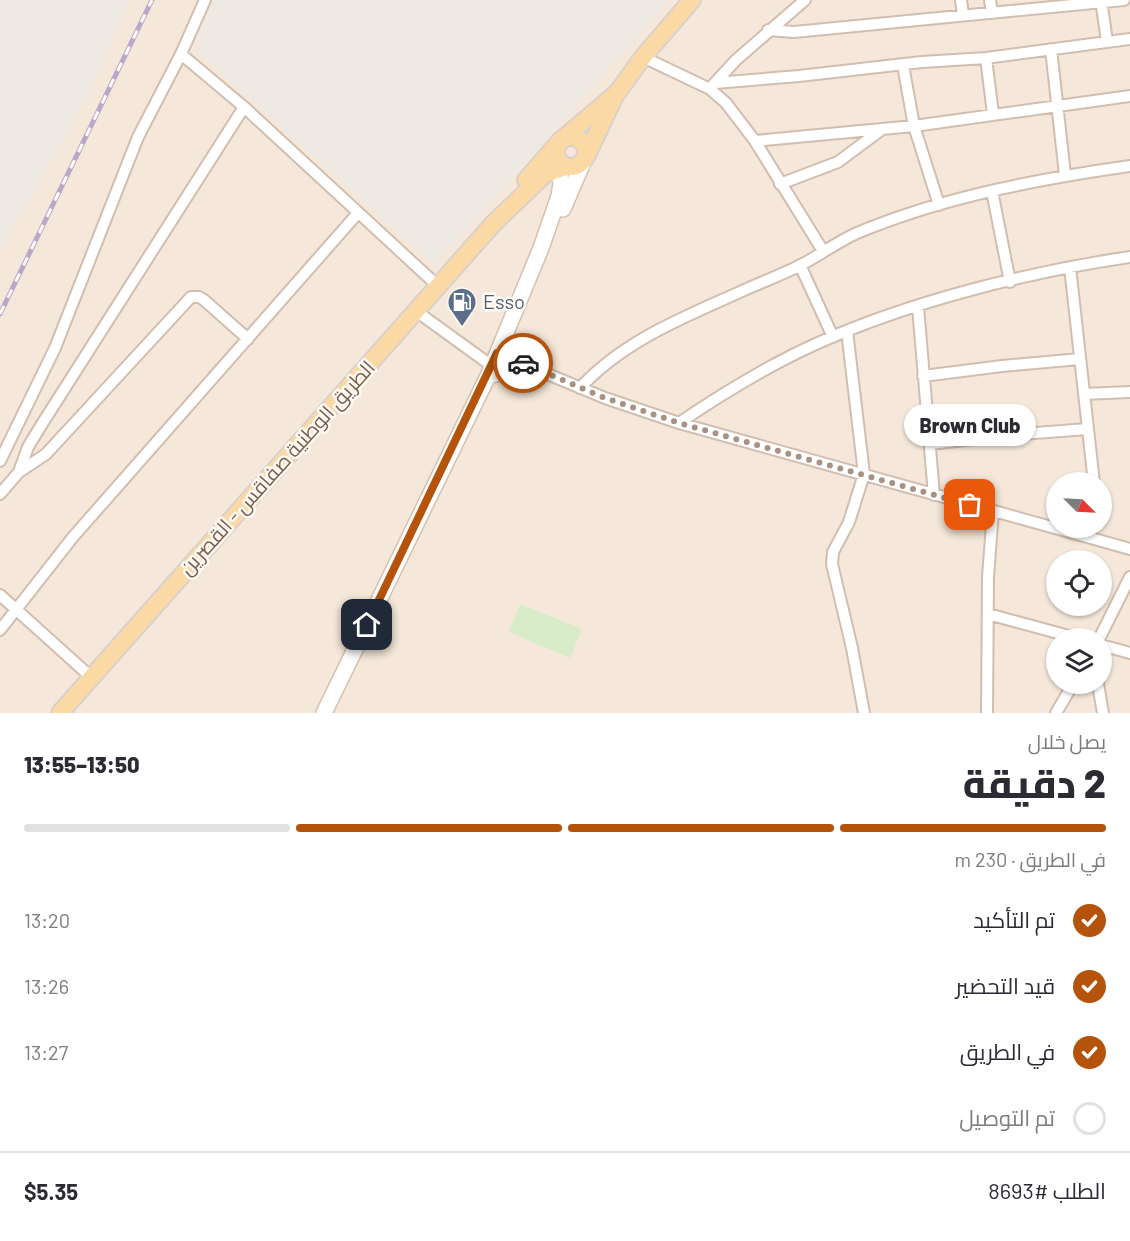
<!DOCTYPE html>
<html lang="ar">
<meta charset="utf-8">
<style>
:root{--surface:#fff;--page:#f2f2f3;--text:#2b2b33;--muted:#7c7c81;--line:#e1e1e2;--accent:#b45309}
body{margin:0;font-family:Barlow,Cairo,sans-serif;background:var(--page);color:var(--text);direction:rtl;height:100vh;display:flex;flex-direction:column;font-size:22px;white-space:nowrap}
*{box-sizing:border-box;margin:0}
p{font-size:20px;color:var(--muted)}
.icon{flex:none;width:33px;height:33px;fill:none;stroke:currentColor;stroke-width:2;stroke-linecap:round;stroke-linejoin:round}
.map{position:relative;height:713px;overflow:hidden;direction:ltr}
.panel{display:flex;flex-direction:column;background:var(--surface);flex:1}
.panel>*{flex:none}
.needle{width:39px;rotate:114deg}
.buttons{position:absolute;left:1046px;top:472px;display:grid;gap:12px}
.buttons a{display:grid;place-items:center;width:66px;height:66px;border-radius:50%;background:var(--surface);box-shadow:0 2px 4px #0004;font-size:30px}
.pin{position:absolute;display:grid;place-items:center;width:51px;height:51px;color:#fff;margin:-26px;border-radius:12px;box-shadow:0 3px 9px #0006}
.courier{position:absolute;display:grid;place-items:center;width:60px;height:60px;margin:-30px;border:4px solid #b45309;border-radius:50%;background:#fff;color:#222;box-shadow:0 2px 8px #0007}
.bubble{position:absolute;height:42px;border-radius:21px;background:var(--surface);box-shadow:0 2px 4px #0004;font-size:20px;font-weight:800;line-height:42px;text-align:center;direction:rtl}
.head em{font-style:normal;font-weight:800}
.head div{display:flex;flex-direction:column-reverse}
.head{display:flex;align-items:center;justify-content:space-between;height:102px;padding:0 24px}
h1{font-size:39px;font-weight:800;line-height:45px}
.bar{display:grid;grid-template-columns:repeat(4,1fr);gap:9px 6px;align-content:center;height:72px;padding:0 24px}
.bar i{height:8px;border-radius:4px;background:var(--line)}
.bar .active{background:var(--accent)}
.bar p{grid-column:span 4}
.line{display:flex;align-items:center;gap:15px;padding:0 24px;border-top:2px solid var(--line)}
.line div{flex:1}
ol{padding:0 24px;list-style:none}
li{display:flex;align-items:center;gap:18px;height:66px}
li p{margin-inline-start:auto}
li .icon{padding:6px;border-radius:50%;background:var(--accent);color:#fff;stroke-width:4}
li:last-child{color:var(--muted)}
li i{width:33px;height:33px;border:3px solid var(--line);border-radius:50%}
.map>svg:first-child{display:block}
</style>
<div class="map">
<svg width="1130" height="713" viewBox="0 0 1130 713">
<rect width="100%" height="100%" fill="#fdf6ec"/>
<path fill="#f5e8da" fill-rule="evenodd" d="M 33,0 L 1130,0 L 1130,713 L 0,713 L 0,73 ZM 1056,483 L 1101,483 L 1101,528 L 1056,528 ZM 1056,561 L 1101,561 L 1101,606 L 1056,606 ZM 1056,639 L 1101,639 L 1101,684 L 1056,684 Z"/>
<path fill="#efe9e4" d="M 0,0 L 130,0 L 84,105 L 0,251 Z
M 214,0 L 670,0 L 434,265 L 194,49 Z"/>
<path fill="#d8ecc9" d="M 520,604 L 582,629 L 570,658 L 509,632 Z"/>
<g fill="none" stroke-linecap="round" stroke-linejoin="round">
<g stroke="#d1beb0" stroke-width="14">
<path id="minor" d="M 961,0 L 963,15
M 990,0 L 992,13
M 1101,0 L 1107,41
M 768,30 L 794,32 L 1124,0
M 1051,49 L 1065,175
M 181,54 L 244,107 L 439,287
M 643,57 L 710,89 L 726,103 L 755,141 L 823,251
M 986,58 L 993,114
M 903,65 L 914,126 L 939,205
M 715,83 L 799,76 L 922,62 L 986,58 L 1130,39
M 713,85 L 736,60 L 805,0
M 755,141 L 914,126 L 1130,96
M 780,184 L 838,162 L 881,130
M 992,191 L 1010,282
M 800,265 L 833,337
M 1070,267 L 1094,483
M 918,307 L 934,495
M 416,311 L 492,366
M 847,331 L 864,474 L 849,522 L 833,552 L 832,564 L 852,648 L 864,713
M 497,353 L 605,398 L 679,423 L 1130,549
M 923,376 L 1002,366 L 1080,359
M 580,388 C 626,338 690,315 751,287 C 768,280 785,273 801,265 C 820,255 837,242 857,233 C 943,197 1038,179 1130,166
M 1084,394 L 1130,392
M 679,423 C 723,393 769,365 818,343 C 912,301 1028,272 1130,257
M 930,444 L 1009,435 L 1087,429
M 0,461 L 55,348 L 138,137 L 181,54 L 205,0
M 19,472 L 46,454 L 191,297 L 199,297 L 204,300 L 248,339
M 0,494 L 19,472 L 28,447 L 42,424 L 244,107
M 0,595 L 91,677
M 988,614 L 1080,639
M 0,630 L 73,537 L 358,213
M 1099,639 L 1130,577
M 1101,645 L 1130,653
M 1098,684 L 1103,713
M 987,713 L 988,577 L 993,511
M 1056,713 L 1073,684"/>
</g>
<g stroke="#d6c0b0" stroke-width="18">
<path id="secondary" d="M 563,209 L 584,160
M 488,376 L 528,365 L 504,338
M 324,713 L 488,376 L 541,248 L 559,196 L 561,184 L 558,161"/>
</g>
<g stroke="#dad1cd" stroke-width="20">
<path id="primary" d="M556 152a15 15 0 1 1 30 0a15 15 0 1 1-30 0Z
M 585,159 L 614,98
M 526,180 L 559,142 L 617,93 L 643,57 L 692,0
M 60,713 L 493,224 L 545,174 L 566,167"/>
</g>
<use href="#minor" stroke="#fff" stroke-width="10"/>
<use href="#secondary" stroke="#fff" stroke-width="15"/>
<use href="#primary" stroke="#fbd9a5" stroke-width="16"/>
<g stroke="#b9a8c9" stroke-width="5">
<path id="rail" d="M 0,314 L 152,0"/>
</g>
<use href="#rail" stroke="#fffaf3" stroke-width="3" stroke-dasharray="9" stroke-linecap="butt"/>
</g>
<g fill="none" stroke-linecap="round" stroke-linejoin="round">
<path stroke="#a89285" stroke-width="6" stroke-dasharray="0 10.8" d="M 523,363 L 605,398 L 679,423 L 970,505"/>
<path stroke="#b45309" stroke-width="8" d="M 367,625 L 497,353 L 523,363"/>
</g>
<defs>
<g id="fuel-pin" transform="scale(1.5)"><path d="M0 17L-7.5 6A9.5 9.5 0 1 1 7.5 6Z" fill="#5c6f8a" stroke="#fffaf3"/><path d="M-5.5-6h7V0h2V4h1.3V-2.5L3-4.5l.8-.8L6-3V5H2.5V1h-1V6h-7ZM-4.2-4.7v3.2H.2V-4.7Z" fill="#fff"/></g>
</defs>
<g fill-rule="evenodd">
<use href="#fuel-pin" x="462" y="302"/>
</g>
<g text-anchor="middle" stroke-width="5" stroke-linejoin="round" paint-order="stroke">
<g font-size="20" fill="#4e5e75" stroke="#fffaf3" text-anchor="start">
<text x="483" y="309">Esso</text>
</g>
<g font-size="20" fill="#7a5c4d" stroke="#fffaf3">
<text transform="translate(277 468) rotate(-48)" y="7">الطريق الوطنية صفاقس - القصرين</text>
</g>
</g>
</svg>
<div class="buttons">
<a><svg class="needle" viewBox="-14 -14 28 28"><path d="M0-13l5 13h-10z" fill="#e53935"/><path d="M0 13l5-13h-10z" fill="#7c7c81"/></svg></a>
<a><svg class="icon" aria-label="locate" viewBox="0 0 24 24"><circle cx="12" cy="12" r="6"/><path d="M12 2v4M12 18v4M2 12h4M18 12h4"/></svg></a>
<a><svg class="icon" aria-label="layers" viewBox="0 0 24 24"><path d="M12 4l9 5-9 5-9-5zM3 14l9 5 9-5"/></svg></a>
</div>
<div class="pin" style="left:970px;top:505px;background:#ea580c"><svg class="icon" aria-label="bag" viewBox="0 0 24 24"><path d="M5 8h14l-1 12H6zM9 8a3 3 0 0 1 6 0"/></svg></div>
<div class="pin" style="left:367px;top:625px;background:#1f2937"><svg class="icon" aria-label="home" viewBox="0 0 24 24"><path d="M3 11l9-7 9 7M6 9v11h12V9"/></svg></div>
<div class="courier" style="left:523px;top:363px"><svg class="icon" aria-label="car" viewBox="0 0 24 24"><path d="M5 17H2v-5l4-1 3-4h7l3 4 3 1v5h-3M9 17h6M6 11h13"/><circle cx="7" cy="17" r="2"/><circle cx="17" cy="17" r="2"/></svg></div>
<div class="bubble" style="left:904px;top:404px;width:132px">Brown Club</div>
</div>
<section class="panel">
<div class="head"><div><h1>2 دقيقة</h1><p>يصل خلال</p></div><em>13:50–13:55</em></div>
<div class="bar"><i class="active"></i><i class="active"></i><i class="active"></i><i></i><p>في الطريق · 230 m</p></div>
<ol>
<li><svg class="icon" aria-label="check" viewBox="0 0 24 24"><path d="M5 12l5 5 9-10"/></svg>تم التأكيد<p>13:20</p></li>
<li><svg class="icon" aria-label="check" viewBox="0 0 24 24"><path d="M5 12l5 5 9-10"/></svg>قيد التحضير<p>13:26</p></li>
<li><svg class="icon" aria-label="check" viewBox="0 0 24 24"><path d="M5 12l5 5 9-10"/></svg>في الطريق<p>13:27</p></li>
<li><i></i>تم التوصيل</li>
</ol>
<div class="line" style="height:78px"><div>الطلب #8693</div><b>$5.35</b></div>
</section>
